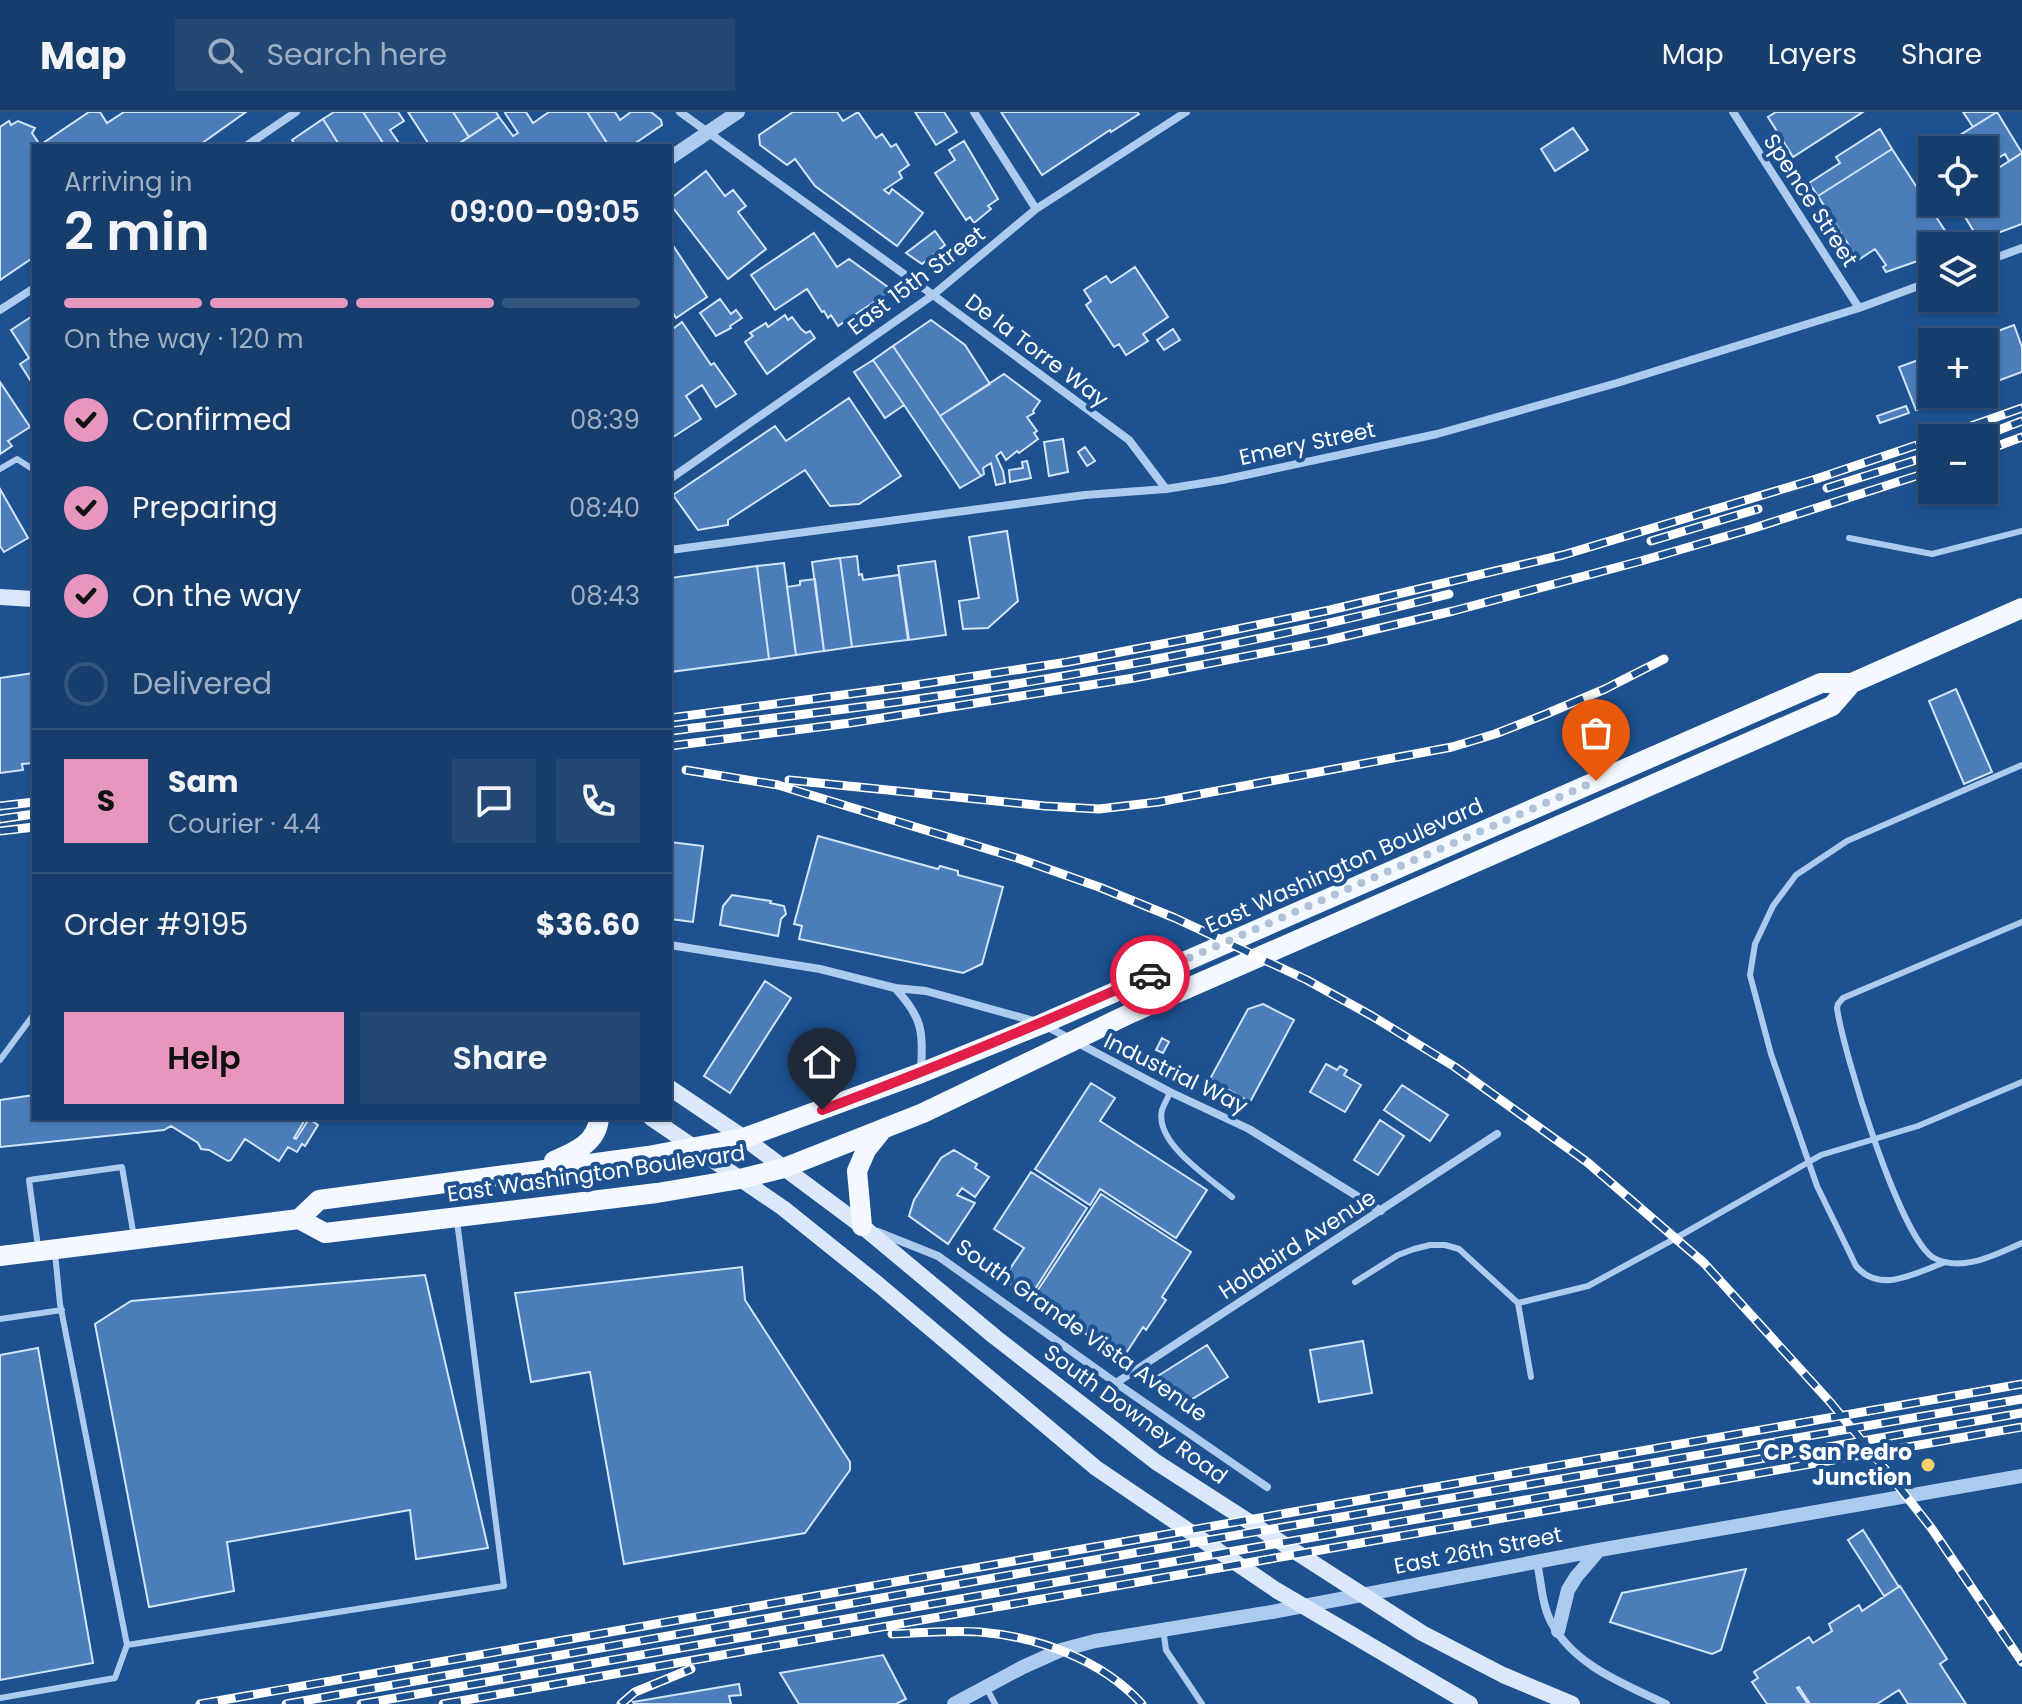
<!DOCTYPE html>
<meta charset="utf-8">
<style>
:root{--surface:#163d6c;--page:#234874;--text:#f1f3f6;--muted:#9eaec2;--line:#35567f;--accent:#e797bd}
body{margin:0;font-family:Poppins,sans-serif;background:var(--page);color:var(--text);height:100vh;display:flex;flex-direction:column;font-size:30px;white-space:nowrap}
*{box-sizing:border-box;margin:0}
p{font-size:26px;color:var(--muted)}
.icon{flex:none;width:44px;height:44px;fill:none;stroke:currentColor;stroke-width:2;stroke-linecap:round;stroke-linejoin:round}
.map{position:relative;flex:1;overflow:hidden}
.details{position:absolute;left:32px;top:32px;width:640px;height:976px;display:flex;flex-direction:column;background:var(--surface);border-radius:0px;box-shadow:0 2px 6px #0004,0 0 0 2px var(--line)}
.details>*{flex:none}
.fabs{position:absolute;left:1918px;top:24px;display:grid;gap:16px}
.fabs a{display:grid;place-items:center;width:80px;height:80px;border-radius:0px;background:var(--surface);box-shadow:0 2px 6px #0004,0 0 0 2px var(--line);font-size:40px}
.pin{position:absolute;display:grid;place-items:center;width:68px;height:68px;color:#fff;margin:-82px -34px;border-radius:50% 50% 50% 0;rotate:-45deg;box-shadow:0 0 8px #0007}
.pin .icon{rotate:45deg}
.courier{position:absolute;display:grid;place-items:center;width:80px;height:80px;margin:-40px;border:6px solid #e11d48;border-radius:50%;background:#fff;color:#222;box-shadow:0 2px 10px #0007}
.overview em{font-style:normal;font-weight:600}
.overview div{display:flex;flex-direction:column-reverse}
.overview{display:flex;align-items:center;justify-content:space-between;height:136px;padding:0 32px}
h1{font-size:52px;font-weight:600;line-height:60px}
.bar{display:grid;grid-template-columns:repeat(4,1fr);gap:12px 8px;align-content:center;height:96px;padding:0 32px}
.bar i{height:10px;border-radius:6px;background:var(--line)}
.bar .selected{background:var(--accent)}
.bar p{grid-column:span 4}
.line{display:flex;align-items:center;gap:20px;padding:0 32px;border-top:2px solid var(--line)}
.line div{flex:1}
.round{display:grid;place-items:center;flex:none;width:84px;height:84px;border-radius:0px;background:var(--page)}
ol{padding:0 32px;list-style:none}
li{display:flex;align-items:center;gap:24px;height:88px}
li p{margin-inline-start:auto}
li .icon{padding:8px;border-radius:50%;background:var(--accent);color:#111;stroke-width:4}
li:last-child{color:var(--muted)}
li i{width:44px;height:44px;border:4px solid var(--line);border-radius:50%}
.primary-button{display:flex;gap:16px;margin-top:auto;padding:16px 32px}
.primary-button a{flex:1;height:92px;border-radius:0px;background:var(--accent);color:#111;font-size:32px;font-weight:600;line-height:92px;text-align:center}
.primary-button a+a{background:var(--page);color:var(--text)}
header{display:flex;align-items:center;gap:48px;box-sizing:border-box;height:112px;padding:0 40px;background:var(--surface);border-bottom:2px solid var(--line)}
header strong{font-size:38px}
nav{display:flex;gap:44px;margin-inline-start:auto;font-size:28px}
.search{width:560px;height:72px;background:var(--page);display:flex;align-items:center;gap:20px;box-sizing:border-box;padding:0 28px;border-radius:0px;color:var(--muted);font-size:30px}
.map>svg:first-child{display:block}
</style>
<header>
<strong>Map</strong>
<div class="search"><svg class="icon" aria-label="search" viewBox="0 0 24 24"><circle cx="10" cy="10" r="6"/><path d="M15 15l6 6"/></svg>Search here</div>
<nav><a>Map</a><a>Layers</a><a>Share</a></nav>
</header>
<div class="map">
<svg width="2022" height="1592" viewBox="0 0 2022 1592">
<rect width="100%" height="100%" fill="#1e5190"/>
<path fill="#4a7db9" stroke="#d3e5fa" stroke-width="2" d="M 89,0 L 100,0 L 107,11 L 124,0 L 246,0 L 198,34 L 34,34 L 34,145 L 0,168 L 0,15 L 9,9 L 11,13 L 18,9 L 35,16 L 32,21 L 40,33 Z
M 334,0 L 363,0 L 385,34 L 340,34 L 323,7 Z
M 363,0 L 398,0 L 404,9 L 390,18 L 401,34 L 385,34 Z
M 408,0 L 453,0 L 469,25 L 455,34 L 430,34 Z
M 453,0 L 496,0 L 499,5 L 469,25 Z
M 506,0 L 526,0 L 533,11 L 549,0 L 587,0 L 609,34 L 455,34 L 499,5 L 513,24 L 518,21 L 505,1 Z
M 587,0 L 615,0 L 620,8 L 631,0 L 651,0 L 661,8 L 662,13 L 631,34 L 609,34 Z
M 793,0 L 837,0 L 843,9 L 858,0 L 876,26 L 882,22 L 891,35 L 896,32 L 909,53 L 899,60 L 902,66 L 884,78 L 889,82 L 892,77 L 923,101 L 897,134 L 815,74 L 795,47 L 787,53 L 760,33 L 759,23 Z
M 915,0 L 944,0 L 957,20 L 936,33 Z
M 1001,0 L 1137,0 L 1139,2 L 1111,20 L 1110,18 L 1042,63 Z
M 1776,0 L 1863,0 L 1793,45 L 1768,5 Z
M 1963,0 L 1997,0 L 1973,15 Z
M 1997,0 L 2022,41 L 2009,49 L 2005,42 L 1984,55 L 1984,38 L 1936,38 Z
M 323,7 L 340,34 L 296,34 L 292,28 Z
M 1573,16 L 1588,38 L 1555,59 L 1541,37 Z
M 1880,17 L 1892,37 L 1818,84 L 1809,71 L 1840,51 L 1836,45 Z
M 964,29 L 998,87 L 988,94 L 991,97 L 974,111 L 970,105 L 966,108 L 935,61 L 955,48 L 949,38 Z
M 1892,37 L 1955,134 L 1932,134 L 1932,144 L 1886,160 L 1883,155 L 1886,153 L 1875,137 L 1858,148 L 1818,84 Z
M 2022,41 L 2022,112 L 1979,128 L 1956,90 L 1984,90 L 1984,65 Z
M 706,59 L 725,84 L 733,78 L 746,94 L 738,100 L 766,137 L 728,167 L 670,92 L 670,87 Z
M 935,119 L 945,133 L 922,152 L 906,141 Z
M 814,121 L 837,155 L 849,147 L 892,178 L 838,214 L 831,203 L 828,206 L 824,199 L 822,200 L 807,177 L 775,198 L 751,163 Z
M 670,129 L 707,185 L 676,206 L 670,196 Z
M 1135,155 L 1168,205 L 1143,222 L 1148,229 L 1126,243 L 1119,232 L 1114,235 L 1086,193 L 1091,189 L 1084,178 L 1106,164 L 1111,171 Z
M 720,187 L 731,202 L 736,198 L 742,206 L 730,214 L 731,216 L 716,224 L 700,201 Z
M 34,203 L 34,274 L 20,252 L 29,246 L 11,218 Z
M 785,203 L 788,208 L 792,205 L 801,217 L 806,221 L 810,219 L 815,226 L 767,262 L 745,230 L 753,224 L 750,221 L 766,211 L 768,215 Z
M 931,208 L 965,233 L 990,272 L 940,304 L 893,234 Z
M 682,210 L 711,253 L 714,251 L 736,282 L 716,295 L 702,273 L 686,284 L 701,307 L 670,327 L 670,219 Z
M 2014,213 L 2022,235 L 2022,260 L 1984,274 L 1984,230 L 1968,230 Z
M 1173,217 L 1180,228 L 1164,238 L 1157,228 Z
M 893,234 L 940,304 L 981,364 L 960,376 L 904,293 L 873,248 Z
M 1932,243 L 1932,282 L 1963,282 L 1916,298 L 1899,255 Z
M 873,248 L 904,293 L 885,306 L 854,260 Z
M 1004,262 L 1040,289 L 1033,299 L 1034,301 L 1027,305 L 1037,319 L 1034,321 L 1038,327 L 1019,341 L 1017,339 L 1006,348 L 1001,340 L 996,344 L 1003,359 L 1005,371 L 996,373 L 991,351 L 983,356 L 984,362 L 981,364 L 940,304 Z
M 0,270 L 30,315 L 8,329 L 12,334 L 0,342 Z
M 849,286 L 901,364 L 859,392 L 830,394 L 805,358 L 728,408 L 728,413 L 698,418 L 673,383 L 775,314 L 786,329 Z
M 1906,294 L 1909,301 L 1880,311 L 1877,304 Z
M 1063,327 L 1068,360 L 1049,364 L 1044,330 Z
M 1085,335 L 1095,349 L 1087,354 L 1078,340 Z
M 1027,349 L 1031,366 L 1010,370 L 1009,358 L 1023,356 L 1022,350 Z
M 0,377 L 28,426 L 4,440 L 0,434 Z
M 1007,419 L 1018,489 L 988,516 L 963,517 L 959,489 L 979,486 L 969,425 Z
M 857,444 L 859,463 L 862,462 L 863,468 L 899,463 L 908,528 L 852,535 L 840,446 Z
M 840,446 L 852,535 L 824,539 L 812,450 Z
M 935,449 L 946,523 L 909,528 L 898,454 Z
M 784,451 L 796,543 L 769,547 L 757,454 Z
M 757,454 L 769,547 L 670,560 L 670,466 Z
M 815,467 L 824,539 L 796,543 L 787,475 L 800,473 L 800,469 Z
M 34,561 L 34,651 L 22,652 L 23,658 L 0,661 L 0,566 Z
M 1956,577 L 1992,660 L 1964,672 L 1929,589 Z
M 818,724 L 938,757 L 940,754 L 958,759 L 958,763 L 1003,775 L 982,852 L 963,861 L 799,827 L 802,814 L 794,812 Z
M 670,730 L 703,734 L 693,810 L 670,807 Z
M 732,783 L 771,789 L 770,791 L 784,794 L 786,802 L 781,807 L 778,824 L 720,813 L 723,794 Z
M 765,869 L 791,886 L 730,981 L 704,964 Z
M 1263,892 L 1294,908 L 1250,990 L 1210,967 L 1248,897 Z
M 1162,926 L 1169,930 L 1163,941 L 1156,938 Z
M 1326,952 L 1337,958 L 1340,954 L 1347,958 L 1344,963 L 1361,973 L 1345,1000 L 1310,980 Z
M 1091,971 L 1115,986 L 1100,1009 L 1207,1078 L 1176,1126 L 1100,1077 L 1090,1093 L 1035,1057 Z
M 1402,973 L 1448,1003 L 1430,1029 L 1384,998 Z
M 34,983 L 34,1006 L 306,1006 L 294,1026 L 296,1027 L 309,1007 L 318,1013 L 305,1034 L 302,1032 L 297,1040 L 288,1035 L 279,1049 L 245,1027 L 231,1048 L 228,1049 L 209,1038 L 201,1037 L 198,1031 L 171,1014 L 164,1018 L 0,1035 L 0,988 Z
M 1380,1008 L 1404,1024 L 1378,1063 L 1354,1048 Z
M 954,1038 L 977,1052 L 975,1056 L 989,1065 L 975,1085 L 962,1076 L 957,1083 L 975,1091 L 948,1132 L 909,1104 L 914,1088 L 941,1046 Z
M 1031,1060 L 1087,1096 L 1030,1185 L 1003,1167 L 1024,1136 L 994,1117 Z
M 1101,1082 L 1191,1140 L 1162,1185 L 1166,1188 L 1146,1218 L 1143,1215 L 1123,1246 L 1032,1187 Z
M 742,1155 L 745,1188 L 850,1350 L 850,1358 L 805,1421 L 624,1452 L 590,1260 L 531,1270 L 515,1181 Z
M 425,1163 L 488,1436 L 416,1447 L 410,1398 L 227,1430 L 234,1479 L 149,1495 L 95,1212 L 131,1189 Z
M 1363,1229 L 1372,1281 L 1319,1290 L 1310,1238 Z
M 1207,1233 L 1228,1265 L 1189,1289 L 1153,1267 Z
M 38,1236 L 93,1551 L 0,1568 L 0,1243 Z
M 1934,1347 L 1935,1357 L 1922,1359 L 1921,1349 Z
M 1863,1418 L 1899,1475 L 1884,1484 L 1848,1428 Z
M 1746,1457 L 1721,1538 L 1712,1542 L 1610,1510 L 1622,1481 Z
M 1900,1474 L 1947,1547 L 1940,1552 L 1966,1592 L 1908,1592 L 1899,1578 L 1877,1592 L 1810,1592 L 1799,1575 L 1797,1576 L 1808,1592 L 1767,1592 L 1752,1570 L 1758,1566 L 1754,1560 L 1809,1525 L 1813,1531 L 1832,1519 L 1829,1512 L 1859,1493 L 1862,1499 Z
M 883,1543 L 906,1587 L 896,1592 L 799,1592 L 780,1561 Z
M 739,1572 L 741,1583 L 729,1584 L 731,1592 L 634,1592 L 633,1590 Z"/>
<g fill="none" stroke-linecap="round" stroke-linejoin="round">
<path stroke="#adcbee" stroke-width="6" d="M 0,357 L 17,347 L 34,358
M 1849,426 L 1932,442 L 2022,419
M 2022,810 L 1843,886 L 1838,892 L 1837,896 C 1843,939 1900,1127 1934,1146 C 1962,1161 1996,1142 2022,1131
M 0,948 L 34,902
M 1170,980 C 1168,986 1164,992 1162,998 C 1154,1031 1210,1066 1232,1085
M 38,1135 L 29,1068 L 122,1055 L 134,1125
M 55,1141 L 60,1192 L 127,1533 L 504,1474 L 457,1109
M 1946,1150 C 1917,1160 1880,1183 1856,1154 L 1817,1074 L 1771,942 L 1750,863 L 1755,832 L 1773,794 L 1796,763 L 1847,729 L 2022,653
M 1355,1170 L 1398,1143 L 1414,1137 L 1430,1133 L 1445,1133 L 1459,1137 L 1518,1191 L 1531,1265
M 1518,1191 L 1588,1174 L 1676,1126 L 1821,1043 L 1918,1014 L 2022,970
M 0,1207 L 62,1198
M 1163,1517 L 1166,1538 L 1202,1592
M 986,1575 L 995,1592
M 0,1586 L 115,1566 L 127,1533"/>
<path stroke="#adcbee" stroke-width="8" d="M 680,0 L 933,183 L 1129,328 L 1166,377
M 974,0 L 1036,97
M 1733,0 L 1859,196
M 246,34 L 296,0
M 1984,150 L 2022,136
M 0,198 L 34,176
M 670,367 L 933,183 L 1036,97 L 1186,0
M 670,438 L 1085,383 L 1166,377 L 1222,368 L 1437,322 L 1617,271 L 1859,196 L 1932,169
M 670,833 L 820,857 L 895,876 L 926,879 L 1034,909
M 895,876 C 923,906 923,919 921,958
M 1046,914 L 1170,980 L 1249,1017 L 1381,1099
M 878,1120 L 938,1144 L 1116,1271 L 1267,1375
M 1116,1271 L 1497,1022
M 1537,1450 C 1541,1469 1542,1493 1551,1510 C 1574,1554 1625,1572 1666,1592"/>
<path stroke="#adcbee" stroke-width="14" d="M 670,46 L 738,0
M 1558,1519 L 1568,1478 L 1576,1465 L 1599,1438
M 954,1592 L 1023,1555 L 1061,1538 L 1095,1529 L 1272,1500 L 1599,1438 L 2022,1364"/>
<path stroke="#dae8fa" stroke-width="16" d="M 0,485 L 34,487
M 670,976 L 744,1026 L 862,1114 L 995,1225 L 1156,1350 L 1422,1521 L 1503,1563 L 1572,1592
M 651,1006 L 783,1096 L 879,1173 L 1096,1356 L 1276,1478 L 1470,1592"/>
<path stroke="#f4f8ff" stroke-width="20" d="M 554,1049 C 575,1040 597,1031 599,1006
M 299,1107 L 319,1088 L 648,1044 L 744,1026 L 921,961 L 1042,912 L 1821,571 L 1852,571 L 2022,496
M 862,1114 L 857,1059 L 866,1038 L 882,1018
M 0,1144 L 299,1107 L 325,1121 L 657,1081 L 740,1067 L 784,1056 L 923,1001 L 1131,901 L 1832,594 L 1852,571"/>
<g stroke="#fff" stroke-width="9">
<path id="rail" d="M 1937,326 L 2022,296
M 1978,326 L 2022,309
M 1984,339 L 2022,325
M 1827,376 L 1932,343
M 1651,429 L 1758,397
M 670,606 L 902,575 L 1068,550 L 1199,525 L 1330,498 L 1563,443 L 1816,367 L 1932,328
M 670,619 C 748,609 826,600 904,589 C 1087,563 1270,528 1449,482
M 670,634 L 850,611 L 1134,566 L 1325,529 L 1453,499 L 1641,449 L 1751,417 L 1932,359
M 686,658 L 778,673 L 1020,747 L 1099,775 L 1175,806 L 1307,868 L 1372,904 L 1455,955 L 1587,1050 L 1704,1151 L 1831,1291 L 1885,1357 L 1932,1417 L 2022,1550
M 789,668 L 1045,694 L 1099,697 L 1158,690 L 1452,635 L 1495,622 L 1546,602 L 1605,577 L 1664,547
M 0,694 L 34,690
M 0,707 L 34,702
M 0,719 L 34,715
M 892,1522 C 921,1521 951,1518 980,1520 C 1039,1525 1102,1548 1142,1592
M 200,1592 L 2022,1272
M 286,1592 L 1128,1442 L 2022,1287
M 361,1592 L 2022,1301
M 443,1592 L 2022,1315
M 621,1592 L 635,1580 L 691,1557"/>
</g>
<use href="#rail" stroke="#1e5190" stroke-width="6" stroke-dasharray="18" stroke-linecap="butt"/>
</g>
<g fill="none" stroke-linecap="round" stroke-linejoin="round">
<path stroke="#b0c2d8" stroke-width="8" stroke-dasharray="0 14.4" d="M 1150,863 L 1596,669"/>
<path stroke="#e11d48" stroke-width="10" d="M 822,998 C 933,957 1042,911 1150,863"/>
</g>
<circle fill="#fcd16c" stroke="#1e5190" stroke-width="3" cx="1928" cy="1353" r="8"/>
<g text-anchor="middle" stroke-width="8" stroke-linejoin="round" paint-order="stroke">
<g font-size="22" fill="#fff" stroke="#1e5190">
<text transform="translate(1811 88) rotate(57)" y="8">Spence Street</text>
<text transform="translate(916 168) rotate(-37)" y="8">East 15th Street</text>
<text transform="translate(1037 238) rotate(37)" y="8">De la Torre Way</text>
<text transform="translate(1307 331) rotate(-12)" y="8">Emery Street</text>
<text transform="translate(1344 753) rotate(-24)" y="8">East Washington Boulevard</text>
<text transform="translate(1176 961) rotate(26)" y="8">Industrial Way</text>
<text transform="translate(596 1061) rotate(-8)" y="8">East Washington Boulevard</text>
<text transform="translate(1297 1132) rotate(-33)" y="8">Holabird Avenue</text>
<text transform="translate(1082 1218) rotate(35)" y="8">South Grande Vista Avenue</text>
<text transform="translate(1136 1302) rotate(36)" y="8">South Downey Road</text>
<text transform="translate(1478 1438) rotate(-11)" y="8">East 26th Street</text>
</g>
<g font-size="22" font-weight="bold" fill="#fff" stroke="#1e5190" text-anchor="end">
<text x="1912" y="1348">CP San Pedro<tspan x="1912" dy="25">Junction</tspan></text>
</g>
</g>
</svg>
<div class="fabs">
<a><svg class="icon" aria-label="locate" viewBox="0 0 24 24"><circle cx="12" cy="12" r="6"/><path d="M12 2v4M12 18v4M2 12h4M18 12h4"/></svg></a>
<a><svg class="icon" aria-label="layers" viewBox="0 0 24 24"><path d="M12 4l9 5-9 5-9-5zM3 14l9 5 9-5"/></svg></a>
<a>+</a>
<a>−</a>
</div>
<div class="pin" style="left:1596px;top:669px;background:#ea580c"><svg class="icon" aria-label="bag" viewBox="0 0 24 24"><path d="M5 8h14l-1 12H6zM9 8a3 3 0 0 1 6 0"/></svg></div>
<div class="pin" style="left:822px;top:998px;background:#1f2937"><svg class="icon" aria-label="home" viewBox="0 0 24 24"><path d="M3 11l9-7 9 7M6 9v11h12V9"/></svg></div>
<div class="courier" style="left:1150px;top:863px"><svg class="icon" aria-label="car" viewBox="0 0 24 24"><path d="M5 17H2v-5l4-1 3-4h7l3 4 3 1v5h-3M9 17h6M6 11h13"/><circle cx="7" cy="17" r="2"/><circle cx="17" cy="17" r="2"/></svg></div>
<section class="details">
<div class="overview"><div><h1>2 min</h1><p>Arriving in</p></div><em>09:00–09:05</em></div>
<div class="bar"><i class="selected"></i><i class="selected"></i><i class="selected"></i><i></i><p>On the way · 120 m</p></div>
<ol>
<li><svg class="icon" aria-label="check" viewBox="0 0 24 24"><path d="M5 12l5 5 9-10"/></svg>Confirmed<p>08:39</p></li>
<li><svg class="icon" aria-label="check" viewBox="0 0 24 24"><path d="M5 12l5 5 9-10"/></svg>Preparing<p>08:40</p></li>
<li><svg class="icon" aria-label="check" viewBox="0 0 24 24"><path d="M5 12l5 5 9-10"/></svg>On the way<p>08:43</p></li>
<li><i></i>Delivered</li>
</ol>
<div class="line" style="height:144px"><b class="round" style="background:var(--accent);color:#111">S</b><div><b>Sam</b><p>Courier · 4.4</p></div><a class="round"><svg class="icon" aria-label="chat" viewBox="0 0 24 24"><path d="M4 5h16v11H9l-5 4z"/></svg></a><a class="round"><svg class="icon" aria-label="phone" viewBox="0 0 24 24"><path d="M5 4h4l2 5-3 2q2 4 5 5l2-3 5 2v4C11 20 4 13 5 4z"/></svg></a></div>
<div class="line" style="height:104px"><div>Order #9195</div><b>$36.60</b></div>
<div class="primary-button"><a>Help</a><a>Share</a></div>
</section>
</div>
